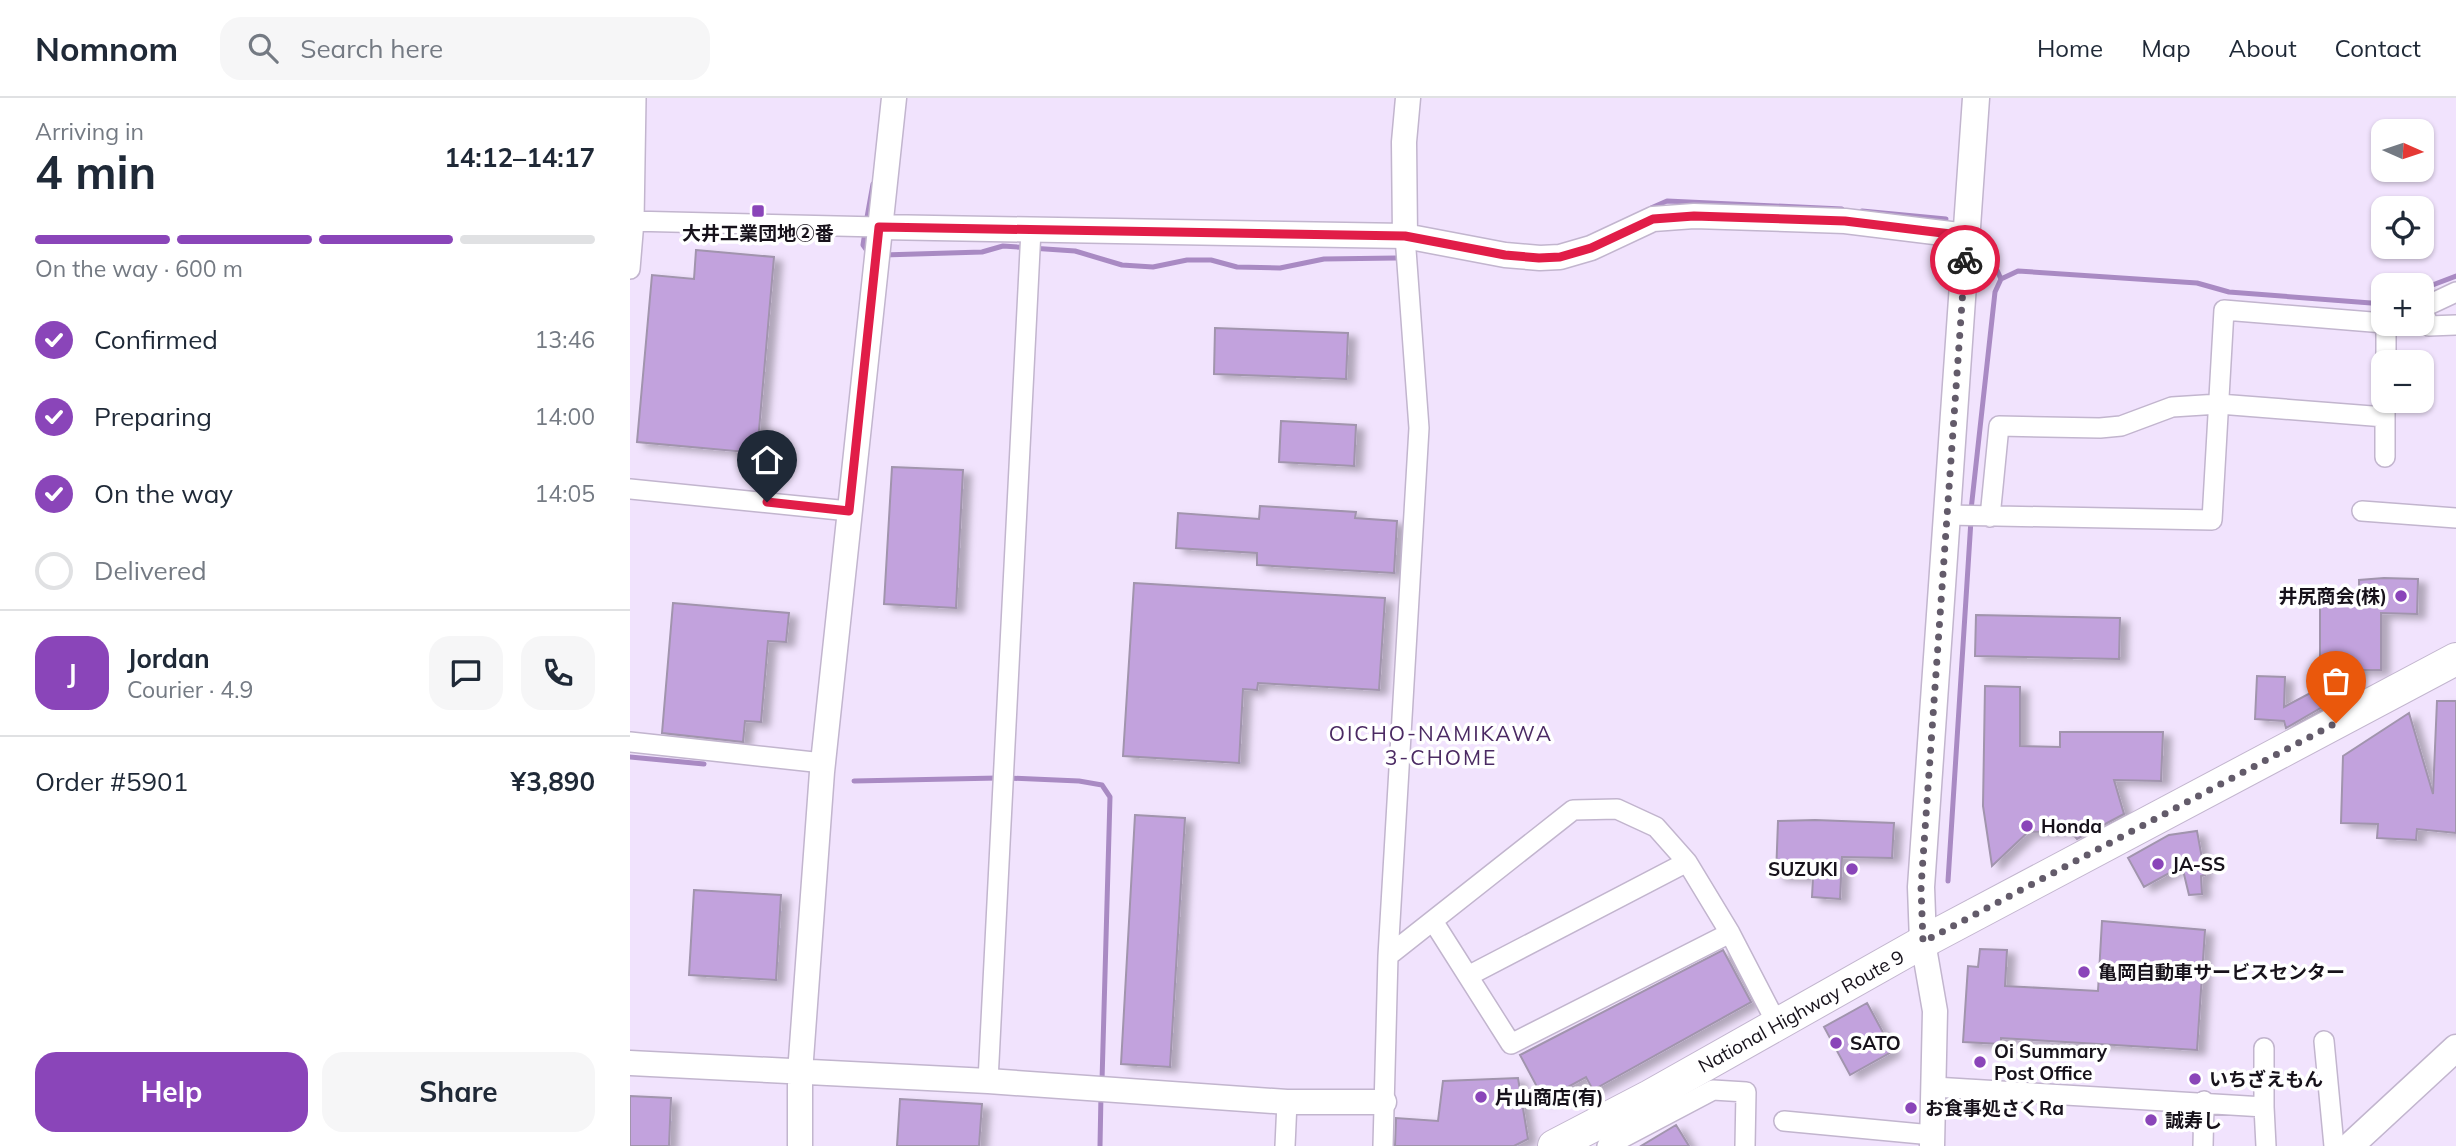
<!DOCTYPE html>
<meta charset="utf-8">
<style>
:root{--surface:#fff;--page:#f6f6f7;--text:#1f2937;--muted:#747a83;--line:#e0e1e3;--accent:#8a45b9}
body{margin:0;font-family:Mulish,"Noto Sans JP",sans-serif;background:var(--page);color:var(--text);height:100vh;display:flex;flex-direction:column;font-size:26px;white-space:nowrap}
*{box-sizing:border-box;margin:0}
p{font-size:23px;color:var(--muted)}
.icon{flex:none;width:38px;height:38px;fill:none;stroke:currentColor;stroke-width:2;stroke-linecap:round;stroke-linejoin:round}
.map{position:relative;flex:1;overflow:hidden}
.sheet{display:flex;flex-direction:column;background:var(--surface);width:630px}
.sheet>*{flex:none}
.needle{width:46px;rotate:93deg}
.fabs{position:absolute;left:1741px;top:21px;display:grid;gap:14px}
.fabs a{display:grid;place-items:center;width:63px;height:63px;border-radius:14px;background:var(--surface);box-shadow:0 2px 5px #0004;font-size:35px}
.pin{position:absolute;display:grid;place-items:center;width:60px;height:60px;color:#fff;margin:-72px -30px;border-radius:50% 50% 50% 0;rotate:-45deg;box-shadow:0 0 7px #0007}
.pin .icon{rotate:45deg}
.courier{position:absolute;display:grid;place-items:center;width:70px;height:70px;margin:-35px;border:5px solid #e11d48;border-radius:50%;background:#fff;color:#222;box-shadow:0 2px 9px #0007}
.overview em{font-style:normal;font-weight:700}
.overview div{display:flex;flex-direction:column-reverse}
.overview{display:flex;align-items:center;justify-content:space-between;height:119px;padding:0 35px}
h1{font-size:46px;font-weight:700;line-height:52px}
.bar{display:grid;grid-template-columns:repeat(4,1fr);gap:10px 7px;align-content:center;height:84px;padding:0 35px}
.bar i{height:9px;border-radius:5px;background:var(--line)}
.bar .current{background:var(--accent)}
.bar p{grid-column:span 4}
.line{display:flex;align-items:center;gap:18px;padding:0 35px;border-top:2px solid var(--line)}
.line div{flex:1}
.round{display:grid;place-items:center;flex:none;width:74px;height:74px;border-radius:21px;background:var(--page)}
ol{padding:0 35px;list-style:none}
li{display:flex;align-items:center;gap:21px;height:77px}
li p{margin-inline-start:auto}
li .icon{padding:7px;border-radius:50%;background:var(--accent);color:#fff;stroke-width:4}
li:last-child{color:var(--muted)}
li i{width:38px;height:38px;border:4px solid var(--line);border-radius:50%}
.primary-button{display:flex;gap:14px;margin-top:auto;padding:14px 35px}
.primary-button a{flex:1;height:80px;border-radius:21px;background:var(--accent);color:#fff;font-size:28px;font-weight:700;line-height:80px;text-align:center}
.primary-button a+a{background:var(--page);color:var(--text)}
header{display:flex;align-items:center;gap:42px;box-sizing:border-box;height:98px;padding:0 35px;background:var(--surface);border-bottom:2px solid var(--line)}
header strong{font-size:33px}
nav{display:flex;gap:38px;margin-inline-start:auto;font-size:24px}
.search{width:490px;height:63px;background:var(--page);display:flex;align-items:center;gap:18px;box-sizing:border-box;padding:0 24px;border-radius:21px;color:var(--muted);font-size:26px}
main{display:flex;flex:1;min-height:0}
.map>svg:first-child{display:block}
</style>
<header>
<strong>Nomnom</strong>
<div class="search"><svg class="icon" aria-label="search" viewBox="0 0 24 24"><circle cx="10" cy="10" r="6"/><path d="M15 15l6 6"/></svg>Search here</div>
<nav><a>Home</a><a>Map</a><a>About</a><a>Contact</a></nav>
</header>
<main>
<section class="sheet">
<div class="overview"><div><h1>4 min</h1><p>Arriving in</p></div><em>14:12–14:17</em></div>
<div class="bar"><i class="current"></i><i class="current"></i><i class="current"></i><i></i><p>On the way · 600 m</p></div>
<ol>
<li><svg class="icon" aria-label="check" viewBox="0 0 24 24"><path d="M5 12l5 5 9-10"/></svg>Confirmed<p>13:46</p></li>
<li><svg class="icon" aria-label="check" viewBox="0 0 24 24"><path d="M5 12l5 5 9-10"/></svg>Preparing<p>14:00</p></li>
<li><svg class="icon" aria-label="check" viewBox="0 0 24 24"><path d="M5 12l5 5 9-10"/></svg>On the way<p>14:05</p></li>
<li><i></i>Delivered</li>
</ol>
<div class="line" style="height:126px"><b class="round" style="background:var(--accent);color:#fff">J</b><div><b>Jordan</b><p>Courier · 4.9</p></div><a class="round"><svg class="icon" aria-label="chat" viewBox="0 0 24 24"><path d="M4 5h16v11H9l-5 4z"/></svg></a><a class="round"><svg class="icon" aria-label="phone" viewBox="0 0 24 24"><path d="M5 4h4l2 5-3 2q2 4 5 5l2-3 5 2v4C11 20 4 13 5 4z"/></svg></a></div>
<div class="line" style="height:91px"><div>Order #5901</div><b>¥3,890</b></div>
<div class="primary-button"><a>Help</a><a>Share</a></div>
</section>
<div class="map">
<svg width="1826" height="1048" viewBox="0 0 1826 1048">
<defs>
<filter id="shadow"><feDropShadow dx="8" dy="4.5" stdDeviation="3.5" flood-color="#0004"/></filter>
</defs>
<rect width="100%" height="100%" fill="#f1e3fd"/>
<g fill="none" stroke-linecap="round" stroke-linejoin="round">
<path stroke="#a98ac3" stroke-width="5" d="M 1021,110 L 1037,103 L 1212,111
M 1232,113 L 1316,121
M 236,125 L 243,86
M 235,134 L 233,147 L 240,157
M 253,157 L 352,154 L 373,148 L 445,153 L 492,167 L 523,169 L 557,162 L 581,162 L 607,169 L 650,170 L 694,161 L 766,160
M 1366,170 L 1371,181
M 1792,191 L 1826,178
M 1341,412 L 1365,194 L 1371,181 L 1388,173 L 1567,185 L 1599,194 L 1754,206
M 0,659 L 74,666
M 378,680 L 449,683 L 472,687 L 480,699 L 472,983
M 224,683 L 368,680
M 1318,783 L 1341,422
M 470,1048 L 471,996"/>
</g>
<path fill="#c2a2dd" stroke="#a194ad" stroke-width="2" filter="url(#shadow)" d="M 66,152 L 144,159 L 127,355 L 7,344 L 22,177 L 64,181 Z
M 585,230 L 718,235 L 716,281 L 584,276 Z
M 651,323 L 726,327 L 724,368 L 649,364 Z
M 262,369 L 333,372 L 326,510 L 254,506 Z
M 630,408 L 726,414 L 725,420 L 767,423 L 764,475 L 627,467 L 627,455 L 546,450 L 548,415 L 629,421 Z
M 1754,480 L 1788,481 L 1787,516 L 1751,515 L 1751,572 L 1725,572 L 1725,590 L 1656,630 L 1654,623 L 1625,621 L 1627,578 L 1655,579 L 1654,609 L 1690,590 L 1690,504 L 1729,504 L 1729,482 Z
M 504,485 L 755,500 L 749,592 L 628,585 L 627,592 L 613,591 L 609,665 L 493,658 Z
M 43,505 L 159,515 L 156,544 L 138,543 L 131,624 L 115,623 L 113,644 L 32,635 Z
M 1346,517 L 1490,520 L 1489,561 L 1345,558 Z
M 1355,588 L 1390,589 L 1390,648 L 1430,649 L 1430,634 L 1533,634 L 1531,683 L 1484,682 L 1494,716 L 1447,741 L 1440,733 L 1398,734 L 1362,768 L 1353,708 Z
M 1807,603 L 1826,603 L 1826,735 L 1787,731 L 1786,742 L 1747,740 L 1748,726 L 1711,725 L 1713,658 L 1779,615 L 1803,696 Z
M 505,717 L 555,720 L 540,969 L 491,966 Z
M 1185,722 L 1264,725 L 1262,760 L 1212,759 L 1210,801 L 1182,799 L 1183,780 L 1146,778 L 1148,723 Z
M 1567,733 L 1575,777 L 1571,778 L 1572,796 L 1559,797 L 1552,768 L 1514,789 L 1498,760 L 1539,737 Z
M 64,792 L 151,797 L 146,882 L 59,877 Z
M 1472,823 L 1575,832 L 1567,952 L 1371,940 L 1371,946 L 1333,944 L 1338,868 L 1348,869 L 1350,851 L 1377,852 L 1375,888 L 1468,893 Z
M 1093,852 L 1121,904 L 963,992 L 956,979 L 914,1002 L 890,957 Z
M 1237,905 L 1263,953 L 1220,977 L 1194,929 Z
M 888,980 L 898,1041 L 884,1048 L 765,1048 L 766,1020 L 808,1023 L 813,983 Z
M 0,998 L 41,1000 L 39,1048 L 0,1048 Z
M 270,1001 L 352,1006 L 349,1048 L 267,1048 Z
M 1046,1027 L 1059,1048 L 1011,1048 Z"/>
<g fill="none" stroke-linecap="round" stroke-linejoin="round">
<g stroke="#c2b5ce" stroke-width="22">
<path id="minor" d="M 0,123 L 249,129
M 0,171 L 4,123 L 6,0
M 1792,210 L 1799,228 L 1826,227
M 1792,210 L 1826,194
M 1756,264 L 1756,226
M 1755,359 L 1755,303
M 0,391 L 219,413
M 1732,413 L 1826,420
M 1317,417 L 1582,422 L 1594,212 L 1754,225
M 1360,419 L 1369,328 L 1470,330 L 1491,328 L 1542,309 L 1589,306 L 1755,319
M 0,644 L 193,665
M 803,823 L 881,946 L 1100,835
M 758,858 L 943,712 L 987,711 L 1026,729 L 1057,764 L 1100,835 L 1147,926
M 838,878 L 1057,764
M 1694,943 L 1704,1048
M 358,983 L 401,132
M 1304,989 L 1634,1009 L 1636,1048
M 1634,1009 L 1634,950
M 1154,1023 L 1302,1037
M 655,1048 L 657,1004
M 753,1048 L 758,858 L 789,330 L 775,138
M 977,1048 L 1083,992 L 1116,994 L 1115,1048
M 1573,1048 L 1574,1003"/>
</g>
<g stroke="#c2b5ce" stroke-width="27">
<path id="tertiary" d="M 249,129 L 775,138 L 875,157 L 910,160 L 930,159 L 961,150 L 1023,121 L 1064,118 L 1215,123 L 1337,138
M 775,138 L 774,44 L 778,0
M 1293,844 L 1305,913 L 1302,1048
M 0,965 L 358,983 L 657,1004 L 754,1004
M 170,1048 L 170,975 L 192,674 L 264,0"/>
</g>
<g stroke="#c2b5ce" stroke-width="29">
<path id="secondary" d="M 1293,844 L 1291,789 L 1346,0
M 1720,1048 L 1826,950"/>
</g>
<g stroke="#c2b5ce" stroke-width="34">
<path id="trunk" d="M 924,1048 L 1020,998 L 1293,844 L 1826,561"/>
</g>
<use href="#minor" stroke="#fff" stroke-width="19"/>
<use href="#tertiary" stroke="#fff" stroke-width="24"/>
<use href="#secondary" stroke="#fff" stroke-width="26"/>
<use href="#trunk" stroke="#fff" stroke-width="32"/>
</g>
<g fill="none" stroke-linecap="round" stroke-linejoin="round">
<path stroke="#635b6a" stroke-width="7" stroke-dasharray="0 12.6" d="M 1335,162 L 1291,789 L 1293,844 L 1706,625"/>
<path stroke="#e11d48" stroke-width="9" d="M 137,404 L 219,413 L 249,129 L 775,138 L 875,157 L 909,160 L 930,159 L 961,150 L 1023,121 L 1064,118 L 1215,123 L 1337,138 L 1335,162"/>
</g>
<g fill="#8a45b9" stroke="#fff" stroke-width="2.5">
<rect x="121" y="106" width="14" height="14" rx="3.5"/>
<circle cx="1771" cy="498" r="7"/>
<circle cx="1397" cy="728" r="7"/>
<circle cx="1528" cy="766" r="7"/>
<circle cx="1222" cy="771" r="7"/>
<circle cx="1454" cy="874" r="7"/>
<circle cx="1206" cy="945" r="7"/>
<circle cx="1350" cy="964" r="7"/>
<circle cx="1565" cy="981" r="7"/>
<circle cx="851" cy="999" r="7"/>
<circle cx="1281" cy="1010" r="7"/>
<circle cx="1521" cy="1022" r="7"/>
</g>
<g text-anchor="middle" stroke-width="7" stroke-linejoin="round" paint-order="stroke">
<g font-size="19" font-weight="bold" fill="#17121b" stroke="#fff" text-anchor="start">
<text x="128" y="142" text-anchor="middle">大井工業団地②番</text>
<text x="1757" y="505" text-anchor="end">井尻商会(株)</text>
<text x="1411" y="735">Honda</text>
<text x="1542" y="773">JA-SS</text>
<text x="1208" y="778" text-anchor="end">SUZUKI</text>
<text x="1468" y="881">亀岡自動車サービスセンター</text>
<text x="1220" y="952">SATO</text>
<text x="1364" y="960">Oi Summary<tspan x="1364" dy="22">Post Office</tspan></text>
<text x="1579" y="988">いちざえもん</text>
<text x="865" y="1006">片山商店(有)</text>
<text x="1295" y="1017">お食事処さくRa</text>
<text x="1535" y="1029">誠寿し</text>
</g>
<g font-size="19" fill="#17121b" stroke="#fff">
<text transform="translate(1171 913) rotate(-29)" y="7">National Highway Route 9</text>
</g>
<g font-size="21" letter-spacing="2" fill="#4b2a63" stroke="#fff">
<text x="811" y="643">OICHO-NAMIKAWA<tspan x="811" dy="24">3-CHOME</tspan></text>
</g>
</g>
</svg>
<div class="fabs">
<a><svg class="needle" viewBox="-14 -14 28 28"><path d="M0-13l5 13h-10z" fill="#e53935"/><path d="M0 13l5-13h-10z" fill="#747a83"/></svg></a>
<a><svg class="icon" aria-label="locate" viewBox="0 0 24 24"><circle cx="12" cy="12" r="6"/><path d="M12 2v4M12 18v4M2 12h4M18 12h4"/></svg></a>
<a>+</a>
<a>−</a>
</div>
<div class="pin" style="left:1706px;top:625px;background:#ea580c"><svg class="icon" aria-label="bag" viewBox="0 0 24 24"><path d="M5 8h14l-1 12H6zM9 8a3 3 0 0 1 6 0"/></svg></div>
<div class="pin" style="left:137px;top:404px;background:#1f2937"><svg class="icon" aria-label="home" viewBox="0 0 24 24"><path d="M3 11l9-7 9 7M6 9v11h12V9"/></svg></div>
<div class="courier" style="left:1335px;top:162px"><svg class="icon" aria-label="bike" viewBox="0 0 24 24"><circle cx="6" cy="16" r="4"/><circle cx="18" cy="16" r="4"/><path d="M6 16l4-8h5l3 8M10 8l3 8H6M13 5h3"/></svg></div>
</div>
</main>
